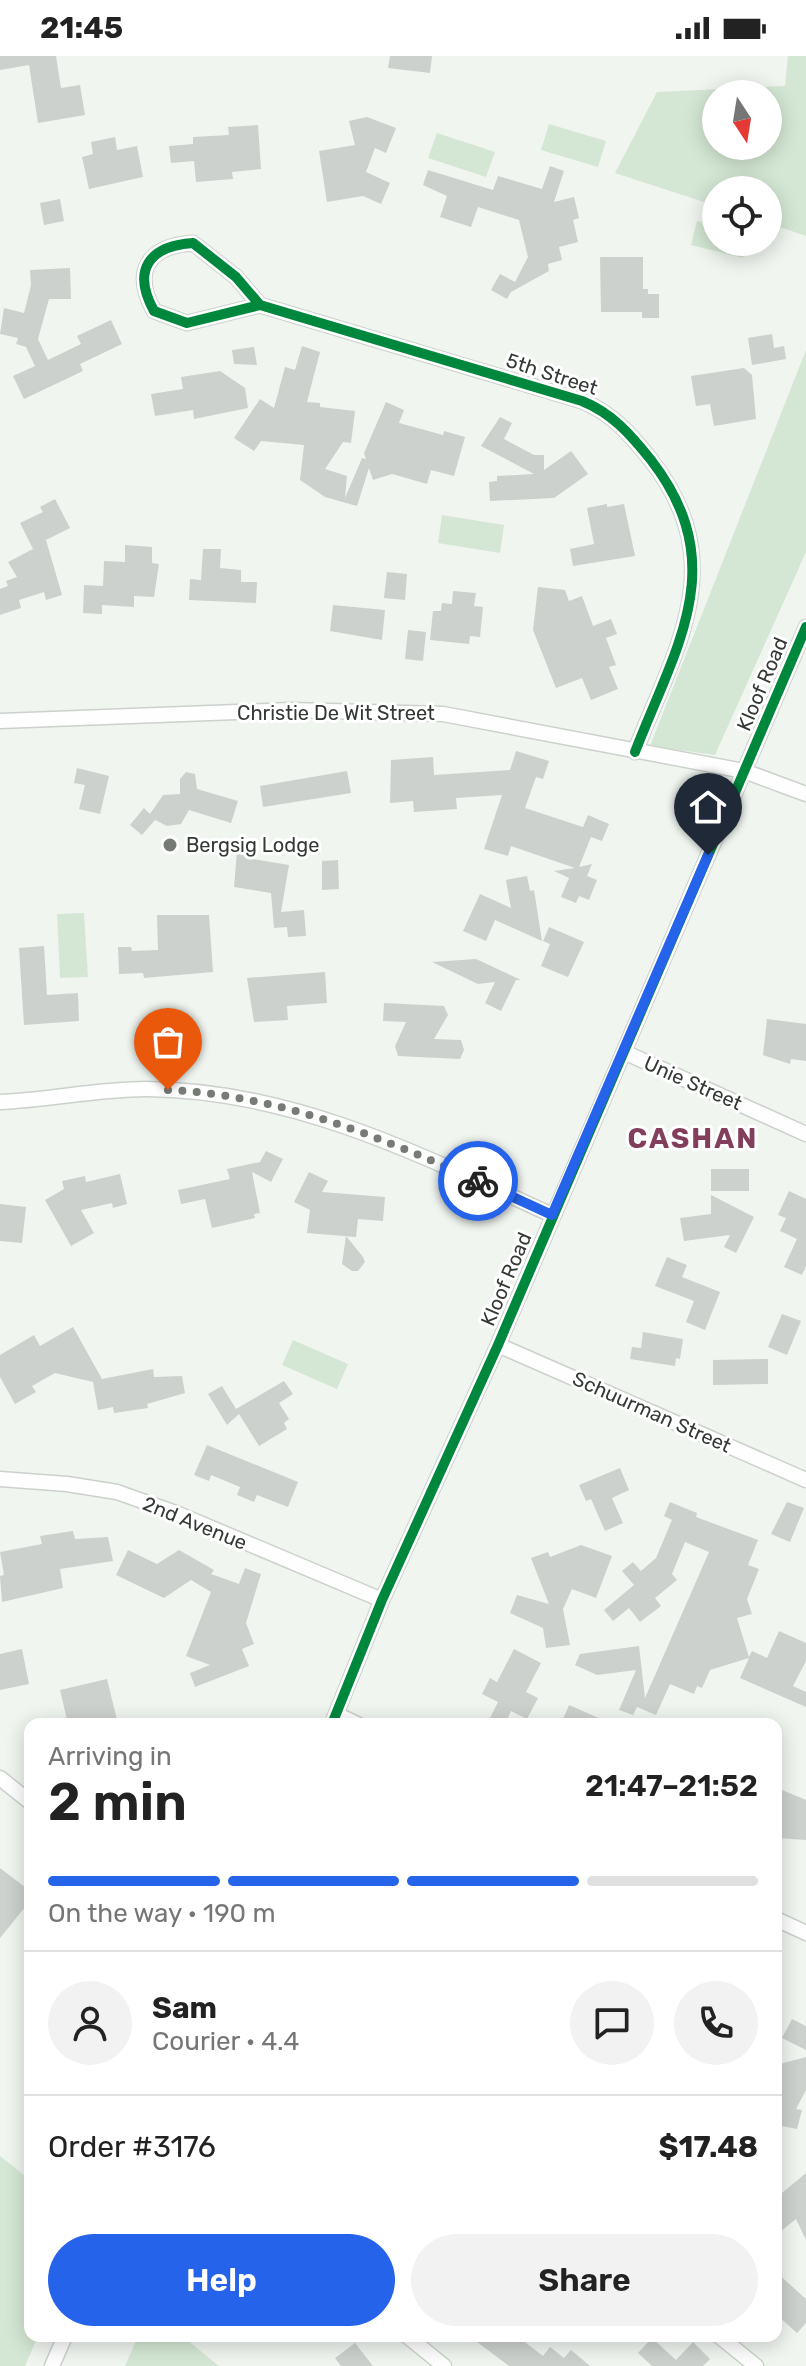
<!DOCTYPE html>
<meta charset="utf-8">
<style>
:root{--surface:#fff;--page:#f2f2f2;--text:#222;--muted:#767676;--line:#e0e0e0;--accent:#2563eb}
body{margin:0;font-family:Rubik,sans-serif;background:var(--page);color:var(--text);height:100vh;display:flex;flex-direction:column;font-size:30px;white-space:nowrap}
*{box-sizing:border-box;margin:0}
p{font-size:26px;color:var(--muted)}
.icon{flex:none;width:44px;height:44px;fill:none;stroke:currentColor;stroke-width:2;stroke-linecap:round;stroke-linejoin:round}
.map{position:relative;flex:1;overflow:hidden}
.side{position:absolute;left:24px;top:1662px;width:758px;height:624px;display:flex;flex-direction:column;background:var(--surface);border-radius:16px;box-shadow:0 4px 20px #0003}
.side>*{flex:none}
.needle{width:52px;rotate:168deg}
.buttons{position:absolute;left:702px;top:24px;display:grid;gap:16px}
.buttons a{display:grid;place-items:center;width:80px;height:80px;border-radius:50%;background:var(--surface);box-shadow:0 4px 20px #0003;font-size:40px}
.pin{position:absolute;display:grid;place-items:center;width:68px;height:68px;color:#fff;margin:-82px -34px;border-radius:50% 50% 50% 0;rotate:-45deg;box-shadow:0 0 8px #0007}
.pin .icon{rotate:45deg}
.courier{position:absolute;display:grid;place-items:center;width:80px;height:80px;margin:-40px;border:6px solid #2563eb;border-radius:50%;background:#fff;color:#222;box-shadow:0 2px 10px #0007}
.overview em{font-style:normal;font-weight:600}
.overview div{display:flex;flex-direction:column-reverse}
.overview{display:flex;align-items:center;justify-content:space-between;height:136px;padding:0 24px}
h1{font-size:52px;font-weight:600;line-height:60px}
.bar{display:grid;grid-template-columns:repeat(4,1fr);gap:12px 8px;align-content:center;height:96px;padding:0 24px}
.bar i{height:10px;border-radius:6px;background:var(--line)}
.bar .selected{background:var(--accent)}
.bar p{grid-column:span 4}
.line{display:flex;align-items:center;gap:20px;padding:0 24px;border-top:2px solid var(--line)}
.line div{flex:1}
.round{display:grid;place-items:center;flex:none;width:84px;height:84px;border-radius:42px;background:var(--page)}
.primary-button{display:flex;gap:16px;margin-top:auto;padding:16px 24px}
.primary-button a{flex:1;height:92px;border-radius:48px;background:var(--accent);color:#fff;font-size:32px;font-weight:600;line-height:92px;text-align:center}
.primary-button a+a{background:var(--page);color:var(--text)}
.status{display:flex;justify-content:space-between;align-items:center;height:56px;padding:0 40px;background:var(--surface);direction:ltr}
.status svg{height:22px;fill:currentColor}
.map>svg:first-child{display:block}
</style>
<div class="status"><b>21:45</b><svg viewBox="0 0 49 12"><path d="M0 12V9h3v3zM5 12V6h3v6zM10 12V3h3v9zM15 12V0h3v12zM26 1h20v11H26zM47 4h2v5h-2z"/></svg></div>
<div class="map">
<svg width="806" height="2310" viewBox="0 0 806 2310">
<rect width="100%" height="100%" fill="#f0f5f0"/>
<path fill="#d4e7d4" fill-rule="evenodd" d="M 788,0 L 806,0 L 806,180 L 768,167 L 768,134 L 716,134 L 716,150 L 615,117 L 657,36 L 785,30 ZM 716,38 L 768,38 L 768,90 L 716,90 Z
M 549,68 L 606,85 L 598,111 L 541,94 Z
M 437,77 L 495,96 L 486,121 L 428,102 Z
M 697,165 L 716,169 L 716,186 L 747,186 L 743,202 L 691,189 Z
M 806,294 L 806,496 L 715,699 L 650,690 Z
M 442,459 L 504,469 L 500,497 L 438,487 Z
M 84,857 L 88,921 L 60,922 L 57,858 Z
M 293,1284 L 348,1308 L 337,1333 L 282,1309 Z
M 0,2100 L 30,2124 L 30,2280 L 38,2280 L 25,2310 L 0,2310 Z
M 138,2280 L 182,2280 L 219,2310 L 125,2310 Z"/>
<path fill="#cdd1cd" d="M 0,0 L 56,0 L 61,32 L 80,29 L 85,59 L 38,67 L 29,9 L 0,14 Z
M 390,0 L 432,0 L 430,17 L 388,12 Z
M 367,61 L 396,72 L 386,97 L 375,92 L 366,116 L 390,127 L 381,148 L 363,140 L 327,146 L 319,95 L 355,89 L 349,65 Z
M 258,69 L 261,113 L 232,116 L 233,123 L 196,126 L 194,105 L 171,107 L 169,90 L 193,88 L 193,81 L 229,79 L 228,71 Z
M 115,81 L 117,94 L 137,90 L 143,121 L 89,133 L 82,101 L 93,98 L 91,86 Z
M 550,110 L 564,115 L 554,146 L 574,141 L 579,162 L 573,164 L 578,186 L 559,191 L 562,204 L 548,208 L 549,215 L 511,236 L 507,243 L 491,234 L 500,218 L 515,226 L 528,201 L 519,164 L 478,151 L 471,171 L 440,161 L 447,140 L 423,129 L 428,114 L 493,134 L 498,120 L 542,133 Z
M 60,143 L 64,165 L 44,169 L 40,147 Z
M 600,201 L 643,201 L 643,233 L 648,233 L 648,238 L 659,238 L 659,262 L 642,262 L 642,256 L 601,256 Z
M 70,212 L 71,243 L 49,243 L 38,283 L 48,304 L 81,288 L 77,280 L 111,264 L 122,288 L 80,308 L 83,315 L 24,343 L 13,320 L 35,310 L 26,291 L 16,288 L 18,282 L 0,278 L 4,252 L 24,257 L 31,229 L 30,214 Z
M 772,278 L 774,292 L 784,290 L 786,303 L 752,309 L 748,282 Z
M 302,290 L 320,296 L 307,346 L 320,347 L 320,351 L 355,355 L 351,387 L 343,386 L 325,413 L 347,420 L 345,442 L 362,402 L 366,403 L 364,397 L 386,346 L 404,354 L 399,367 L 443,379 L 444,375 L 465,381 L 454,420 L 431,414 L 427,428 L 392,418 L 373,424 L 369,412 L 357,450 L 325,441 L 300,424 L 304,389 L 261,385 L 254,395 L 234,382 L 260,343 L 274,352 L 285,311 L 295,314 Z
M 254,291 L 257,309 L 234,308 L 232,294 Z
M 744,312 L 752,319 L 756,363 L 714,370 L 710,348 L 696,350 L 691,320 Z
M 220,315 L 245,332 L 248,352 L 194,363 L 193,354 L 155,360 L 151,338 L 183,333 L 181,321 Z
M 500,361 L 512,367 L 504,383 L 534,399 L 544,399 L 544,414 L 571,395 L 588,418 L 554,442 L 490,445 L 489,426 L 497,425 L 497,420 L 534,418 L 481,390 Z
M 55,443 L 70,472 L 46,484 L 62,539 L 46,544 L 44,536 L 19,544 L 21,552 L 0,559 L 0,533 L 8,530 L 6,525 L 17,521 L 8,506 L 33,493 L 20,467 L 43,456 L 40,451 Z
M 607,448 L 607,451 L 624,448 L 635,500 L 573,510 L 570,493 L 594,488 L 587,452 Z
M 125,489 L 152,491 L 152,507 L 159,508 L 154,541 L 134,540 L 134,551 L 102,549 L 102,558 L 83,557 L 84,529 L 103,530 L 104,505 L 125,506 Z
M 203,493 L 221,493 L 220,512 L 241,514 L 241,526 L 257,526 L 256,547 L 189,544 L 190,523 L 201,524 Z
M 387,516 L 407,518 L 405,544 L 384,542 Z
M 538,531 L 565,534 L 569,545 L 582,540 L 593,570 L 611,563 L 617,578 L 606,582 L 616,609 L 609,611 L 618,633 L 591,644 L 582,622 L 556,632 L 533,574 Z
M 453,535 L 476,537 L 474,550 L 483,551 L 480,581 L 470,580 L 469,588 L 430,584 L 433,555 L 441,555 L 442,547 L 452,548 Z
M 333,549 L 385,554 L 382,584 L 330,575 Z
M 408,574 L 426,576 L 423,605 L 405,603 Z
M 516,695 L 549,705 L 543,723 L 536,721 L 525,752 L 583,771 L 588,759 L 609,768 L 602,785 L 591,781 L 579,811 L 592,808 L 587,820 L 597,824 L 589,844 L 579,840 L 576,847 L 561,841 L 569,822 L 554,815 L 575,812 L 511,790 L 508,800 L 484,793 L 502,739 L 456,742 L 457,753 L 414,756 L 413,745 L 390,747 L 391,704 L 433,701 L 434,719 L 510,714 Z
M 77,712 L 109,720 L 100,758 L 79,753 L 85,729 L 74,727 Z
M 347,715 L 351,737 L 263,751 L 260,730 Z
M 186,716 L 195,718 L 197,733 L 238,745 L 231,767 L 189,754 L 181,768 L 167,770 L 155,764 L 142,779 L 130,769 L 144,752 L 150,758 L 163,739 L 180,738 L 180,723 Z
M 238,783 L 257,786 L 253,803 L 289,809 L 281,856 L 304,854 L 306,880 L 288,881 L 287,871 L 274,872 L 271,837 L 234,831 Z
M 338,804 L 339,833 L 322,834 L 322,805 Z
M 527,820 L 530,835 L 534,834 L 542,885 L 495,864 L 486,885 L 463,875 L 480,838 L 511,852 L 506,824 Z
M 157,859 L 209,859 L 213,916 L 144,922 L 143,917 L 119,918 L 118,891 L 131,891 L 132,895 L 158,894 Z
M 549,871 L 584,886 L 568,921 L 541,910 L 550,888 L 543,885 Z
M 44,890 L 47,939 L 78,937 L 79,965 L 24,969 L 19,892 Z
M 476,903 L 521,924 L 516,924 L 501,955 L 485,947 L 495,926 L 478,928 L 432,906 Z
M 325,916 L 327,947 L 287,950 L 288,964 L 254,966 L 247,922 Z
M 384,947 L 444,950 L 448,959 L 434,983 L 461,984 L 464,994 L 460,1003 L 398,1000 L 395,990 L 406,966 L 383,965 Z
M 767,963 L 806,968 L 806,1005 L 791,1003 L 790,1008 L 763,999 Z
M 266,1095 L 283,1103 L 271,1126 L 252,1116 L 260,1157 L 254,1158 L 255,1162 L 212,1172 L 205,1143 L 181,1148 L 178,1134 L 230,1123 L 227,1113 L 260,1106 Z
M 711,1113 L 749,1113 L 749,1135 L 711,1135 Z
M 309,1116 L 328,1125 L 322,1136 L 385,1141 L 383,1165 L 358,1163 L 356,1181 L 307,1177 L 310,1154 L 294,1146 Z
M 120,1118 L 127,1148 L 113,1152 L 112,1147 L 81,1154 L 94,1177 L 71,1190 L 45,1144 L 64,1133 L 62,1125 L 85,1120 L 86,1126 Z
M 789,1135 L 806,1143 L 806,1210 L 802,1219 L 784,1211 L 797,1183 L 780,1175 L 786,1162 L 778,1159 Z
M 711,1139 L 754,1161 L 736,1197 L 724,1191 L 730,1179 L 684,1185 L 680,1162 L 711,1158 Z
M 0,1148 L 26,1151 L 22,1187 L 0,1185 Z
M 346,1180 L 363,1201 L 365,1206 L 358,1215 L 352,1215 L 342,1208 Z
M 667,1201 L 687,1209 L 682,1221 L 720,1236 L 705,1274 L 686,1266 L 694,1245 L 655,1230 Z
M 782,1258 L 801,1265 L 787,1299 L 768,1291 Z
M 73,1271 L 102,1323 L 153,1313 L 154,1321 L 182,1320 L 185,1337 L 147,1348 L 148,1352 L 114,1357 L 113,1351 L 98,1354 L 93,1326 L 55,1317 L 32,1330 L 36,1336 L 15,1348 L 0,1321 L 0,1299 L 34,1279 L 40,1290 Z
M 643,1276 L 683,1283 L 680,1303 L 676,1302 L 675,1310 L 630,1303 L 632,1291 L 641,1292 Z
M 768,1303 L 768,1328 L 713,1329 L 713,1304 Z
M 284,1325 L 293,1338 L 279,1347 L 289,1363 L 284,1367 L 287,1373 L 259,1390 L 239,1358 L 227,1369 L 208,1338 L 222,1330 L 236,1353 Z
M 207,1389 L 298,1426 L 288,1451 L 257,1439 L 254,1446 L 237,1439 L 240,1431 L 211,1419 L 209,1425 L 194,1419 Z
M 620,1412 L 629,1434 L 612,1442 L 623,1467 L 605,1475 L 591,1443 L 586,1445 L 579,1429 Z
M 670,1446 L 697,1457 L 696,1461 L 758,1484 L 748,1509 L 759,1513 L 747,1543 L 752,1558 L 737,1562 L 749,1601 L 752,1595 L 767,1602 L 779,1575 L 806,1587 L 806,1605 L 793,1630 L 806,1636 L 806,1651 L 740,1622 L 749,1602 L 710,1614 L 702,1632 L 697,1630 L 694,1638 L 670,1628 L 656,1659 L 637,1651 L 633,1659 L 619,1654 L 636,1614 L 597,1619 L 575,1609 L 580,1598 L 639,1590 L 645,1642 L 709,1496 L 685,1486 L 672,1518 L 677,1524 L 655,1542 L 661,1550 L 640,1566 L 629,1552 L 613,1565 L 604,1554 L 634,1529 L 622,1515 L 633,1506 L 641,1515 L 656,1502 L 672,1464 L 664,1460 Z
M 787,1446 L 804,1452 L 790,1486 L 771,1478 Z
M 73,1475 L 75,1483 L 108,1481 L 113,1505 L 60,1513 L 63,1532 L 2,1546 L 0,1520 L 4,1519 L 0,1496 L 42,1488 L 40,1480 Z
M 581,1489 L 612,1500 L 596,1542 L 572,1533 L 563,1553 L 570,1589 L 546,1592 L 543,1572 L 510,1557 L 517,1539 L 549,1548 L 531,1502 L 548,1496 L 550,1501 Z
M 128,1494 L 157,1508 L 179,1494 L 214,1514 L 211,1518 L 239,1528 L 245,1512 L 261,1518 L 246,1567 L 254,1588 L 242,1593 L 249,1610 L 195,1631 L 190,1617 L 210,1609 L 186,1600 L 211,1536 L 191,1524 L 164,1542 L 116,1519 Z
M 22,1593 L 29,1628 L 0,1634 L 0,1598 Z
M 514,1593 L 541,1607 L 526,1636 L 538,1642 L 527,1663 L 511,1655 L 505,1668 L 496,1668 L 489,1664 L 498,1646 L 482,1638 L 490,1622 L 497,1626 Z
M 107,1623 L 118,1668 L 68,1668 L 60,1634 Z
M 569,1649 L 612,1668 L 561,1668 Z
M 782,1734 L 806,1744 L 806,1784 L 776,1782 L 776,1749 Z
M 0,1812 L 30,1835 L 30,1845 L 0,1882 Z
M 792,1963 L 806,1970 L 806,1994 L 782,1982 Z
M 806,2001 L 806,2034 L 796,2053 L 802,2054 L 797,2073 L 776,2069 L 776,2009 Z
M 806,2117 L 806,2184 L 796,2163 L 776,2179 L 776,2142 Z
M 776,2216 L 806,2243 L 806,2267 L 797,2277 L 776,2258 Z
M 469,2280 L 517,2280 L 543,2300 L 550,2291 L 564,2302 L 571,2294 L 590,2310 L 509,2310 Z
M 652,2282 L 676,2304 L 693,2286 L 710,2303 L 703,2310 L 652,2310 L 638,2297 Z
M 355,2287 L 373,2310 L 341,2310 L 335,2302 Z"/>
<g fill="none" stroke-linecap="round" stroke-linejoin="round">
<g stroke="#ccd1cc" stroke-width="17">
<path id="minor" d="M 260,249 L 236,221 L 193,187 C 148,190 132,215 154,255 L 187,267 L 260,249 L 582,345 C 612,357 631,379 651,404 C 732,509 676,590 635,696
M 0,665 L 291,654 L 443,658 L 744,715 L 806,738
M 624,996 L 806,1078
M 0,1046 C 49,1044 98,1033 146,1033 C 293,1034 421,1099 552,1159
M 498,1289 L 806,1424
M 0,1423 L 67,1428 L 117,1436 L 176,1457 L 382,1544
M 336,1658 L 357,1668
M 332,1668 L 382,1544 L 498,1289 L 806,571
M 0,1722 L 30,1746
M 776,1863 L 806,1877
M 407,2280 L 444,2310
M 719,2280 L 756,2310
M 52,2310 L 65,2280"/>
</g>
<use href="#minor" stroke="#fdfefd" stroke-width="14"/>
<g stroke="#fff" stroke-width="15">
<path id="cycleway" d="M 260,249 L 236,221 L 193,187 C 148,190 132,215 154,255 L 187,267 L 260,249 L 582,345 C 612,357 631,379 651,404 C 732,509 676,590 635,696
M 332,1668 L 382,1544 L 498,1289 L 806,571"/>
</g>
<use href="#cycleway" stroke="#00873e" stroke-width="10"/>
</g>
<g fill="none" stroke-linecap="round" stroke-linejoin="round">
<path stroke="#767b76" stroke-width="8" stroke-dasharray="0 14.4" d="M 168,1034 C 279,1039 378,1080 478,1125"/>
<path stroke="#2563eb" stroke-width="10" d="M 478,1125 L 552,1159 L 708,799"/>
</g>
<circle fill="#767b76" stroke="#fff" stroke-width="3" cx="170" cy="789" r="8"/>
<g text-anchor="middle" stroke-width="6" stroke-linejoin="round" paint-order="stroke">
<g font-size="20" fill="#353935" stroke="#fff">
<text transform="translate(552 318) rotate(18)" y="7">5th Street</text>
<text transform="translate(762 628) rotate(-67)" y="7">Kloof Road</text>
<text x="336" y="664">Christie De Wit Street</text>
<text transform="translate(693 1027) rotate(24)" y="7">Unie Street</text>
<text transform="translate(506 1223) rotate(-67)" y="7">Kloof Road</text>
<text transform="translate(652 1356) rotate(24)" y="7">Schuurman Street</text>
<text transform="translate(195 1467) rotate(22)" y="7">2nd Avenue</text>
</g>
<g font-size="20" fill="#353935" stroke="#fff" text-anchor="start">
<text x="186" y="796">Bergsig Lodge</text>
</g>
<g font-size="28" font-weight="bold" letter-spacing="2" fill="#823e5a" stroke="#fff">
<text x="693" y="1092">CASHAN</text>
</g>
</g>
</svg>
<div class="buttons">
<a><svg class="needle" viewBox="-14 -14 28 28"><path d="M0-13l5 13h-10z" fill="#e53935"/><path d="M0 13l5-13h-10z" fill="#767676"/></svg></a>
<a><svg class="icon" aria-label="locate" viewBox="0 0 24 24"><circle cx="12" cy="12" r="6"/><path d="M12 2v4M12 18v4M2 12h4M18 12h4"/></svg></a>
</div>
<div class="pin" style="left:168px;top:1034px;background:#ea580c"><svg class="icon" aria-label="bag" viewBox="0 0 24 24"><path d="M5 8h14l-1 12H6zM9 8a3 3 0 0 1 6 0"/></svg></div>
<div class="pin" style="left:708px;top:799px;background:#1f2937"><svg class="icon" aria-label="home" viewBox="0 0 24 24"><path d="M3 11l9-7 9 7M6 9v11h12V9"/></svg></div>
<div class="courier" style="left:478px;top:1125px"><svg class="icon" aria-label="bike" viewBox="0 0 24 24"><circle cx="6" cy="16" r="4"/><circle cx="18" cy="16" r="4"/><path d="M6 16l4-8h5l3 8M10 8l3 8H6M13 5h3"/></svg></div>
<section class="side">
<div class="overview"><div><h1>2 min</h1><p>Arriving in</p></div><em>21:47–21:52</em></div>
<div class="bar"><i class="selected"></i><i class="selected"></i><i class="selected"></i><i></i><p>On the way · 190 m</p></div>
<div class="line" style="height:144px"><a class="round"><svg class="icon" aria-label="person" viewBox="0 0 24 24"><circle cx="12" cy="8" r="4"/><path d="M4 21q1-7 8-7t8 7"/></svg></a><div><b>Sam</b><p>Courier · 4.4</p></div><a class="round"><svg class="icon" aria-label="chat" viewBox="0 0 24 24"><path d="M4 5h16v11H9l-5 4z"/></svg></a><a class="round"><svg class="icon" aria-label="phone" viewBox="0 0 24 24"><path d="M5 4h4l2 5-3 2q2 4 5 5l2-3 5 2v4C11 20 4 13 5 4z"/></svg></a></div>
<div class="line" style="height:104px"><div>Order #3176</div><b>$17.48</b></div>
<div class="primary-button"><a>Help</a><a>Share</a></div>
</section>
</div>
